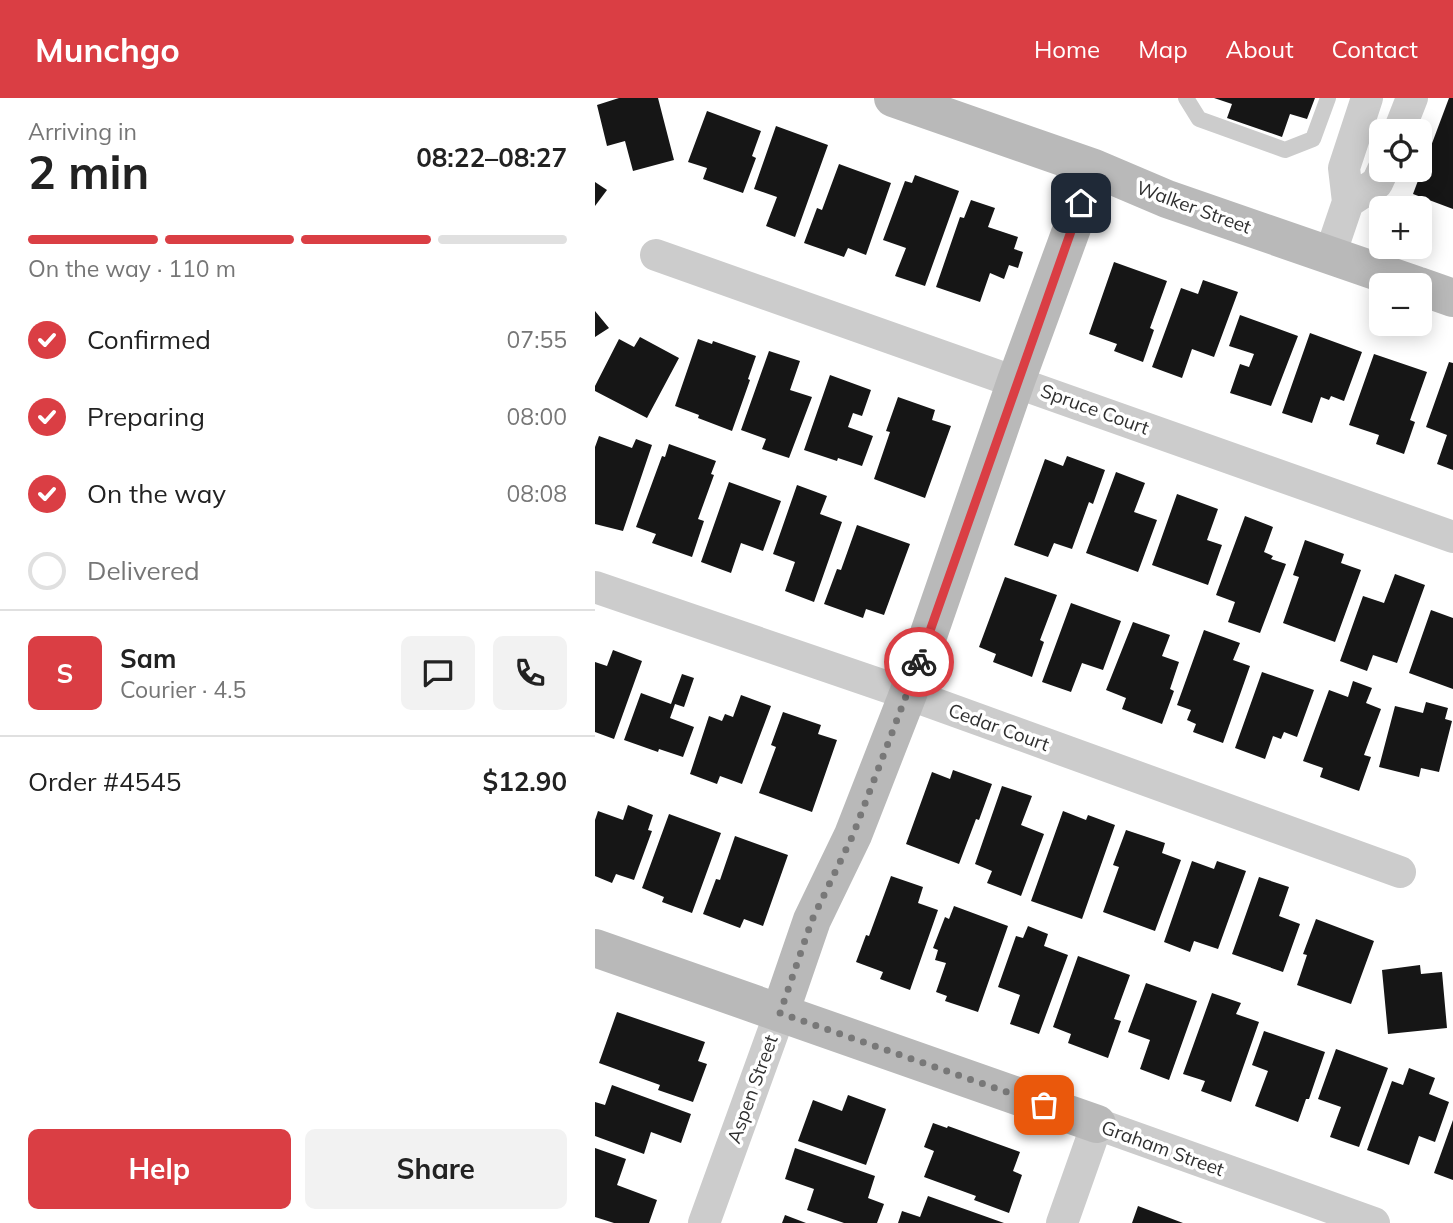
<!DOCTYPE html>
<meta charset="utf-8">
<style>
:root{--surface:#fff;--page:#f2f2f2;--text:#222;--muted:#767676;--line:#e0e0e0;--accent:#da3e44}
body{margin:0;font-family:Mulish,sans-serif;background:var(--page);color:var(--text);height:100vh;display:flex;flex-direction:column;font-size:26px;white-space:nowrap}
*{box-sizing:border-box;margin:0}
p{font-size:23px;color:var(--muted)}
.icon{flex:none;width:38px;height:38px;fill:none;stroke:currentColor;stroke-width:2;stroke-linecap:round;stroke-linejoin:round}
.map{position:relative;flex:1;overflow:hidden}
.side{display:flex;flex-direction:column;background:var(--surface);width:595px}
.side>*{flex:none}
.buttons{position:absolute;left:774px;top:21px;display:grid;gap:14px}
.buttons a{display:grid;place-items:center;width:63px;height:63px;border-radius:10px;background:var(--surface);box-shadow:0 4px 18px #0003;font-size:35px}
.pin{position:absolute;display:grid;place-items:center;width:60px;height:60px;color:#fff;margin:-30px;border-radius:14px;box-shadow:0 4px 10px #0006}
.courier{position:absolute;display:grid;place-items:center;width:70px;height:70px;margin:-35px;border:5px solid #da3e44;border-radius:50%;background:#fff;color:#222;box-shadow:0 2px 9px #0007}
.headline em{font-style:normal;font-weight:700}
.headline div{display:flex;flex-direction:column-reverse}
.headline{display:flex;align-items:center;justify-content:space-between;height:119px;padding:0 28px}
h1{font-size:46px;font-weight:700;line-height:52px}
.bar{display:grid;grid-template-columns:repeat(4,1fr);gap:10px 7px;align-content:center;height:84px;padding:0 28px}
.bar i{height:9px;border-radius:5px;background:var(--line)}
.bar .active{background:var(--accent)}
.bar p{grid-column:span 4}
.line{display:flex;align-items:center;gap:18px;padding:0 28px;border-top:2px solid var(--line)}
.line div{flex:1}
.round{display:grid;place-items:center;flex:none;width:74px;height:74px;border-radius:10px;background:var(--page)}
ol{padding:0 28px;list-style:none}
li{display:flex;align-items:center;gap:21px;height:77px}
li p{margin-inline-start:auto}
li .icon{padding:7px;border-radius:50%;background:var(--accent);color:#fff;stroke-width:4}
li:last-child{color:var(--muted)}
li i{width:38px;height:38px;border:4px solid var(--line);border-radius:50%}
.primary-button{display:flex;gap:14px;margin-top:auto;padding:14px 28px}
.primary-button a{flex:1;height:80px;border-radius:10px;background:var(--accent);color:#fff;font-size:28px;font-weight:700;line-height:80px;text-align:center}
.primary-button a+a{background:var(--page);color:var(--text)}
header{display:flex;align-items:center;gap:42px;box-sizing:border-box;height:98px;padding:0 35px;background:var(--accent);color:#fff}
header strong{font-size:33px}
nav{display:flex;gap:38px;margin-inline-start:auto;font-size:24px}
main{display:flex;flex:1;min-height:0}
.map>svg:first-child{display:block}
</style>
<header>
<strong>Munchgo</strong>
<nav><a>Home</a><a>Map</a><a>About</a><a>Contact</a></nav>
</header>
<main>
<section class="side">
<div class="headline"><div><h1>2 min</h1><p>Arriving in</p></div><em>08:22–08:27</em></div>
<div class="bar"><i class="active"></i><i class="active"></i><i class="active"></i><i></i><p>On the way · 110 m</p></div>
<ol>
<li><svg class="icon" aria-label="check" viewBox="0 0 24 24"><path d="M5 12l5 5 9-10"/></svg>Confirmed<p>07:55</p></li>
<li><svg class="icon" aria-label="check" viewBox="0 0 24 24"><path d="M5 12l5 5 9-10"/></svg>Preparing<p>08:00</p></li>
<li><svg class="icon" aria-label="check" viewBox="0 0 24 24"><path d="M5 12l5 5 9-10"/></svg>On the way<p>08:08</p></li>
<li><i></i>Delivered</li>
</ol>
<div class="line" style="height:126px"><b class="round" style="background:var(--accent);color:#fff">S</b><div><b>Sam</b><p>Courier · 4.5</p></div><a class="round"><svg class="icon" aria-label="chat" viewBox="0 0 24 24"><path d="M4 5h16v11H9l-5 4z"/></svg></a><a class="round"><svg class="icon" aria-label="phone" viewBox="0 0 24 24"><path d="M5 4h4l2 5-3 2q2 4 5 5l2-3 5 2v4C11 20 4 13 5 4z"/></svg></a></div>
<div class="line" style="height:91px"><div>Order #4545</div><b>$12.90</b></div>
<div class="primary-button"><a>Help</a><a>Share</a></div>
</section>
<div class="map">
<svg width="858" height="1125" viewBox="0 0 858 1125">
<rect width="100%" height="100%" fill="#fff"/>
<path fill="#161616" d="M 24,0 L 63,0 L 79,62 L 38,73 L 30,43 L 12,48 L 2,7 Z
M 619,0 L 720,0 L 712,21 L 695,16 L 687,39 L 632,20 L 637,6 Z
M 854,0 L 858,0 L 858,111 L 818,96 Z
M 112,13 L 166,33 L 157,58 L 161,60 L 148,95 L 108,81 L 112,70 L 93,64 Z
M 181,28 L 233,47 L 200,139 L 171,128 L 182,99 L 159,91 Z
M 244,66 L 296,85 L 271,157 L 253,150 L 249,159 L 209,145 L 222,110 L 227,112 Z
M 320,77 L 364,93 L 330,188 L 300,178 L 311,150 L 288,142 L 310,83 L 317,85 Z
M 0,84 L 12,92 L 0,108 Z
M 376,102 L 400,110 L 393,129 L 423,139 L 419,151 L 428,154 L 423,170 L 414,167 L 409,181 L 395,175 L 385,204 L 341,189 L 365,119 L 369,120 Z
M 519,164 L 572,183 L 555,230 L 559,232 L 548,264 L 519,253 L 522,246 L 494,236 Z
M 608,182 L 643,194 L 619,259 L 597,251 L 587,280 L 557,269 L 586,190 L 603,196 Z
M 0,213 L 14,230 L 0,239 Z
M 645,217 L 703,238 L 676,308 L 635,295 L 645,266 L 654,269 L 659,256 L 634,248 Z
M 715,235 L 767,254 L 749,303 L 736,298 L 734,302 L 726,299 L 717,325 L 687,315 Z
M 45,239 L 84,260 L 52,320 L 0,293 L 0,288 L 24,241 L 39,249 Z
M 103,241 L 117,246 L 118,243 L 161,258 L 153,281 L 155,282 L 137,333 L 103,320 L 104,317 L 80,308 Z
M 174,253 L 205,263 L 195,292 L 217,299 L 194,360 L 167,351 L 171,341 L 146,332 Z
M 779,256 L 832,274 L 815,322 L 820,324 L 809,356 L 781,346 L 784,337 L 754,327 Z
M 854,264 L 858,265 L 858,372 L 842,366 L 852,337 L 831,329 Z
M 235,277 L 276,292 L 267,318 L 258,315 L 253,329 L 278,338 L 267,368 L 243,360 L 242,363 L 209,352 Z
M 303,299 L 340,312 L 337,322 L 356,328 L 330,400 L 279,381 L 295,334 L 291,333 Z
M 4,338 L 37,350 L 41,341 L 57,347 L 28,433 L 0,426 L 0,349 Z
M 74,346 L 121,363 L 116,376 L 119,377 L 103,421 L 109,423 L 97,459 L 57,445 L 61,436 L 41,429 L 67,358 L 70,359 Z
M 472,358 L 510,372 L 498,406 L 494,404 L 477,451 L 459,445 L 453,459 L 419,447 L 450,361 L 468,368 Z
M 521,374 L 550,385 L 539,414 L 562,422 L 543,474 L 491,455 Z
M 134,384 L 186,403 L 168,453 L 146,445 L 136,475 L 106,464 Z
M 202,387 L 232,398 L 225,416 L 247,424 L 219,504 L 190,493 L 200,464 L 178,456 Z
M 582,396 L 623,411 L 612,442 L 627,447 L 613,487 L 557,467 Z
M 650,418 L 678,429 L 669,454 L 678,458 L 676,461 L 691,466 L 665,535 L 633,524 L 640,504 L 621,497 Z
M 262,427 L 315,446 L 289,517 L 271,511 L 268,520 L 229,506 L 242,471 L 246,472 Z
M 710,442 L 749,456 L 746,465 L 766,472 L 740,544 L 688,525 L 704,479 L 698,477 Z
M 800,476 L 830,487 L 802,565 L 778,557 L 772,573 L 745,563 L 768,498 L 789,505 Z
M 410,479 L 462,497 L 445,542 L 449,544 L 437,579 L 398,564 L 401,556 L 384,549 Z
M 476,505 L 526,523 L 508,572 L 487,565 L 476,594 L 447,584 Z
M 836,512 L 858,520 L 858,591 L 814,575 Z
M 538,524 L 575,537 L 567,558 L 584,564 L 575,591 L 579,593 L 567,626 L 527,611 L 531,600 L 511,592 Z
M 609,532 L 645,545 L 638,562 L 655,568 L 628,645 L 598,634 L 601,626 L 592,622 L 596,612 L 582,607 Z
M 18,552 L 47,563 L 19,641 L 0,634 L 0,564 L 12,568 Z
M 667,574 L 719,592 L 702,639 L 689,634 L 686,641 L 678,638 L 670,661 L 640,650 Z
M 87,576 L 99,580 L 89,609 L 80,606 L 75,620 L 99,629 L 88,659 L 64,651 L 63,654 L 29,642 L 46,595 L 76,606 Z
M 758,583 L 777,590 L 771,605 L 786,611 L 769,657 L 776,659 L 764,693 L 725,679 L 728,670 L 708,663 L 734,592 L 753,599 Z
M 146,597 L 176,608 L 147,686 L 125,678 L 122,686 L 95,676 L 114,618 L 127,623 L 130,616 L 138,619 Z
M 831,604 L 853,610 L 850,621 L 857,623 L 844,674 L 826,670 L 824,679 L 784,669 L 800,608 L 828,615 Z
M 188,614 L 226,627 L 223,636 L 242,642 L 217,714 L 164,695 L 181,649 L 176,647 Z
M 358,672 L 397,686 L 384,722 L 381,721 L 364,766 L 311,746 L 337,674 L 355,681 Z
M 407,688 L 437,698 L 426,727 L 449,736 L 426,798 L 392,785 L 397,773 L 380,766 Z
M 33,707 L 58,717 L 53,732 L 57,733 L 39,782 L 21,776 L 17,785 L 0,778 L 0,722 L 3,713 L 28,722 Z
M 468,713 L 491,722 L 493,717 L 520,727 L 487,821 L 436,803 Z
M 74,716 L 126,735 L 97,815 L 67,804 L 69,799 L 47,790 Z
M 531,732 L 570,745 L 567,755 L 586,762 L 560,833 L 508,814 L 524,769 L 518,767 Z
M 140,738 L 193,757 L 168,828 L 149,821 L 145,830 L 108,816 L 121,781 L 125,782 Z
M 597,763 L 619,771 L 622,763 L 651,773 L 623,851 L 599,843 L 595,854 L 569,844 Z
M 296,778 L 328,789 L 323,805 L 343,812 L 315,892 L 285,881 L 288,874 L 261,864 L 271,837 L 274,838 Z
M 664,779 L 694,789 L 684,818 L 705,826 L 688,874 L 637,856 Z
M 359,808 L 413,828 L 383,914 L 350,903 L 352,898 L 341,894 L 351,865 L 340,862 L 343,852 L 338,850 L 350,819 L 354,821 Z
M 721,821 L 779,843 L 756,906 L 702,887 L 712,857 L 708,856 Z
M 433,828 L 453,836 L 449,848 L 473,857 L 444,936 L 415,926 L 425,897 L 403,889 L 421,838 L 428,840 Z
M 483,858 L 535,877 L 519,921 L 526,923 L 513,960 L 473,945 L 476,936 L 458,929 Z
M 825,867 L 826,876 L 847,874 L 852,930 L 793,936 L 787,872 Z
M 551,885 L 602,903 L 574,982 L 545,971 L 555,942 L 533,934 Z
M 617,895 L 646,905 L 641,916 L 664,924 L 636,1004 L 606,993 L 610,983 L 588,976 Z
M 22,914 L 110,944 L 103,963 L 112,966 L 98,1004 L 63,992 L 65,987 L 4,965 Z
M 669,933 L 730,954 L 714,1001 L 711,1001 L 703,1024 L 660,1008 L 673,973 L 657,967 Z
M 741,951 L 793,970 L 764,1049 L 735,1039 L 746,1009 L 723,1001 Z
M 814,970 L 840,980 L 834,996 L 854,1004 L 840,1044 L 824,1038 L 814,1067 L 772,1052 L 797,983 L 808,987 Z
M 17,987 L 96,1016 L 86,1045 L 56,1034 L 49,1056 L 0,1038 L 0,1004 L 10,1007 Z
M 253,997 L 291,1011 L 271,1067 L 203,1043 L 218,1002 L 247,1013 Z
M 858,1022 L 858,1082 L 839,1075 Z
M 338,1025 L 352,1030 L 353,1028 L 425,1054 L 418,1073 L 427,1077 L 414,1115 L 379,1102 L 381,1098 L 329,1079 L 339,1053 L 329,1049 Z
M 0,1050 L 31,1061 L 22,1087 L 62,1102 L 54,1125 L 19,1125 L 0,1119 Z
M 200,1050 L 280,1078 L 273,1100 L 289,1106 L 282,1125 L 249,1125 L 212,1112 L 219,1091 L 190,1081 Z
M 333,1098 L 409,1125 L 303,1125 L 307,1113 L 325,1119 Z
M 543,1108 L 588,1125 L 537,1125 Z
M 190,1117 L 211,1125 L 187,1125 Z"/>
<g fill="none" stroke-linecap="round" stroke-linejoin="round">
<path stroke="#ccc" stroke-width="16" d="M 591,0 L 604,21 L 690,52 L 718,41 L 733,0"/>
<path stroke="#ccc" stroke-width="32" d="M 804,33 L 817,0
M 753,104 L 782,85 L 788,72
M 61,157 L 858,439
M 735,157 L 753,104 L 749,70 L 772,0
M 0,489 L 313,596 L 805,774
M 109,1125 L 185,915
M 467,1125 L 502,1026 L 779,1125"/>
<path stroke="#b9b9b9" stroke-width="38" d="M 298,0 L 499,70 L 572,101 L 821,187
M 824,188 L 858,200
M 0,850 L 502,1026
M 185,915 L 217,822 L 258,737 L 313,596 L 421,283 L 499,70"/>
</g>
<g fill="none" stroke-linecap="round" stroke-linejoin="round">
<path stroke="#787878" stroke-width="7" stroke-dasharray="0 12.6" d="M 324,564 L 258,737 L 217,822 L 185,915 L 449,1007"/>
<path stroke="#da3e44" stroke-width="9" d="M 324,564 L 486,105"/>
</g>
<g text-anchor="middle" stroke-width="7" stroke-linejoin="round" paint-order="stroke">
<g font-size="19" fill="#2f2f2f" stroke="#fff">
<text transform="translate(599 109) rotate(20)" y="7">Walker Street</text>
<text transform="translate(500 311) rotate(20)" y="7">Spruce Court</text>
<text transform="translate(404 629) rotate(20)" y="7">Cedar Court</text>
<text transform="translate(157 991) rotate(-70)" y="7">Aspen Street</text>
<text transform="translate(568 1050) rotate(20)" y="7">Graham Street</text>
</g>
</g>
</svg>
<div class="buttons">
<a><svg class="icon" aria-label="locate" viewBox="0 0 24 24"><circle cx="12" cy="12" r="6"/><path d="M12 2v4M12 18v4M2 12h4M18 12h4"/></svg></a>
<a>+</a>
<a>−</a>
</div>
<div class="pin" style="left:449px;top:1007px;background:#ea580c"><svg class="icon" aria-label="bag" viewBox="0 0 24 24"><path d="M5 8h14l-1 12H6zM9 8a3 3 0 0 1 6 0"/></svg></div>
<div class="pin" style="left:486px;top:105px;background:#1f2937"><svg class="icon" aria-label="home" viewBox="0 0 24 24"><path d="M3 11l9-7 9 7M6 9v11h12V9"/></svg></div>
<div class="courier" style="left:324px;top:564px"><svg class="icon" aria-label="bike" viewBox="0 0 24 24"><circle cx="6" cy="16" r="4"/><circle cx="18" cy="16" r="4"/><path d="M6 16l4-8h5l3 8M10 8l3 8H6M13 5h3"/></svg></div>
</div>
</main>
